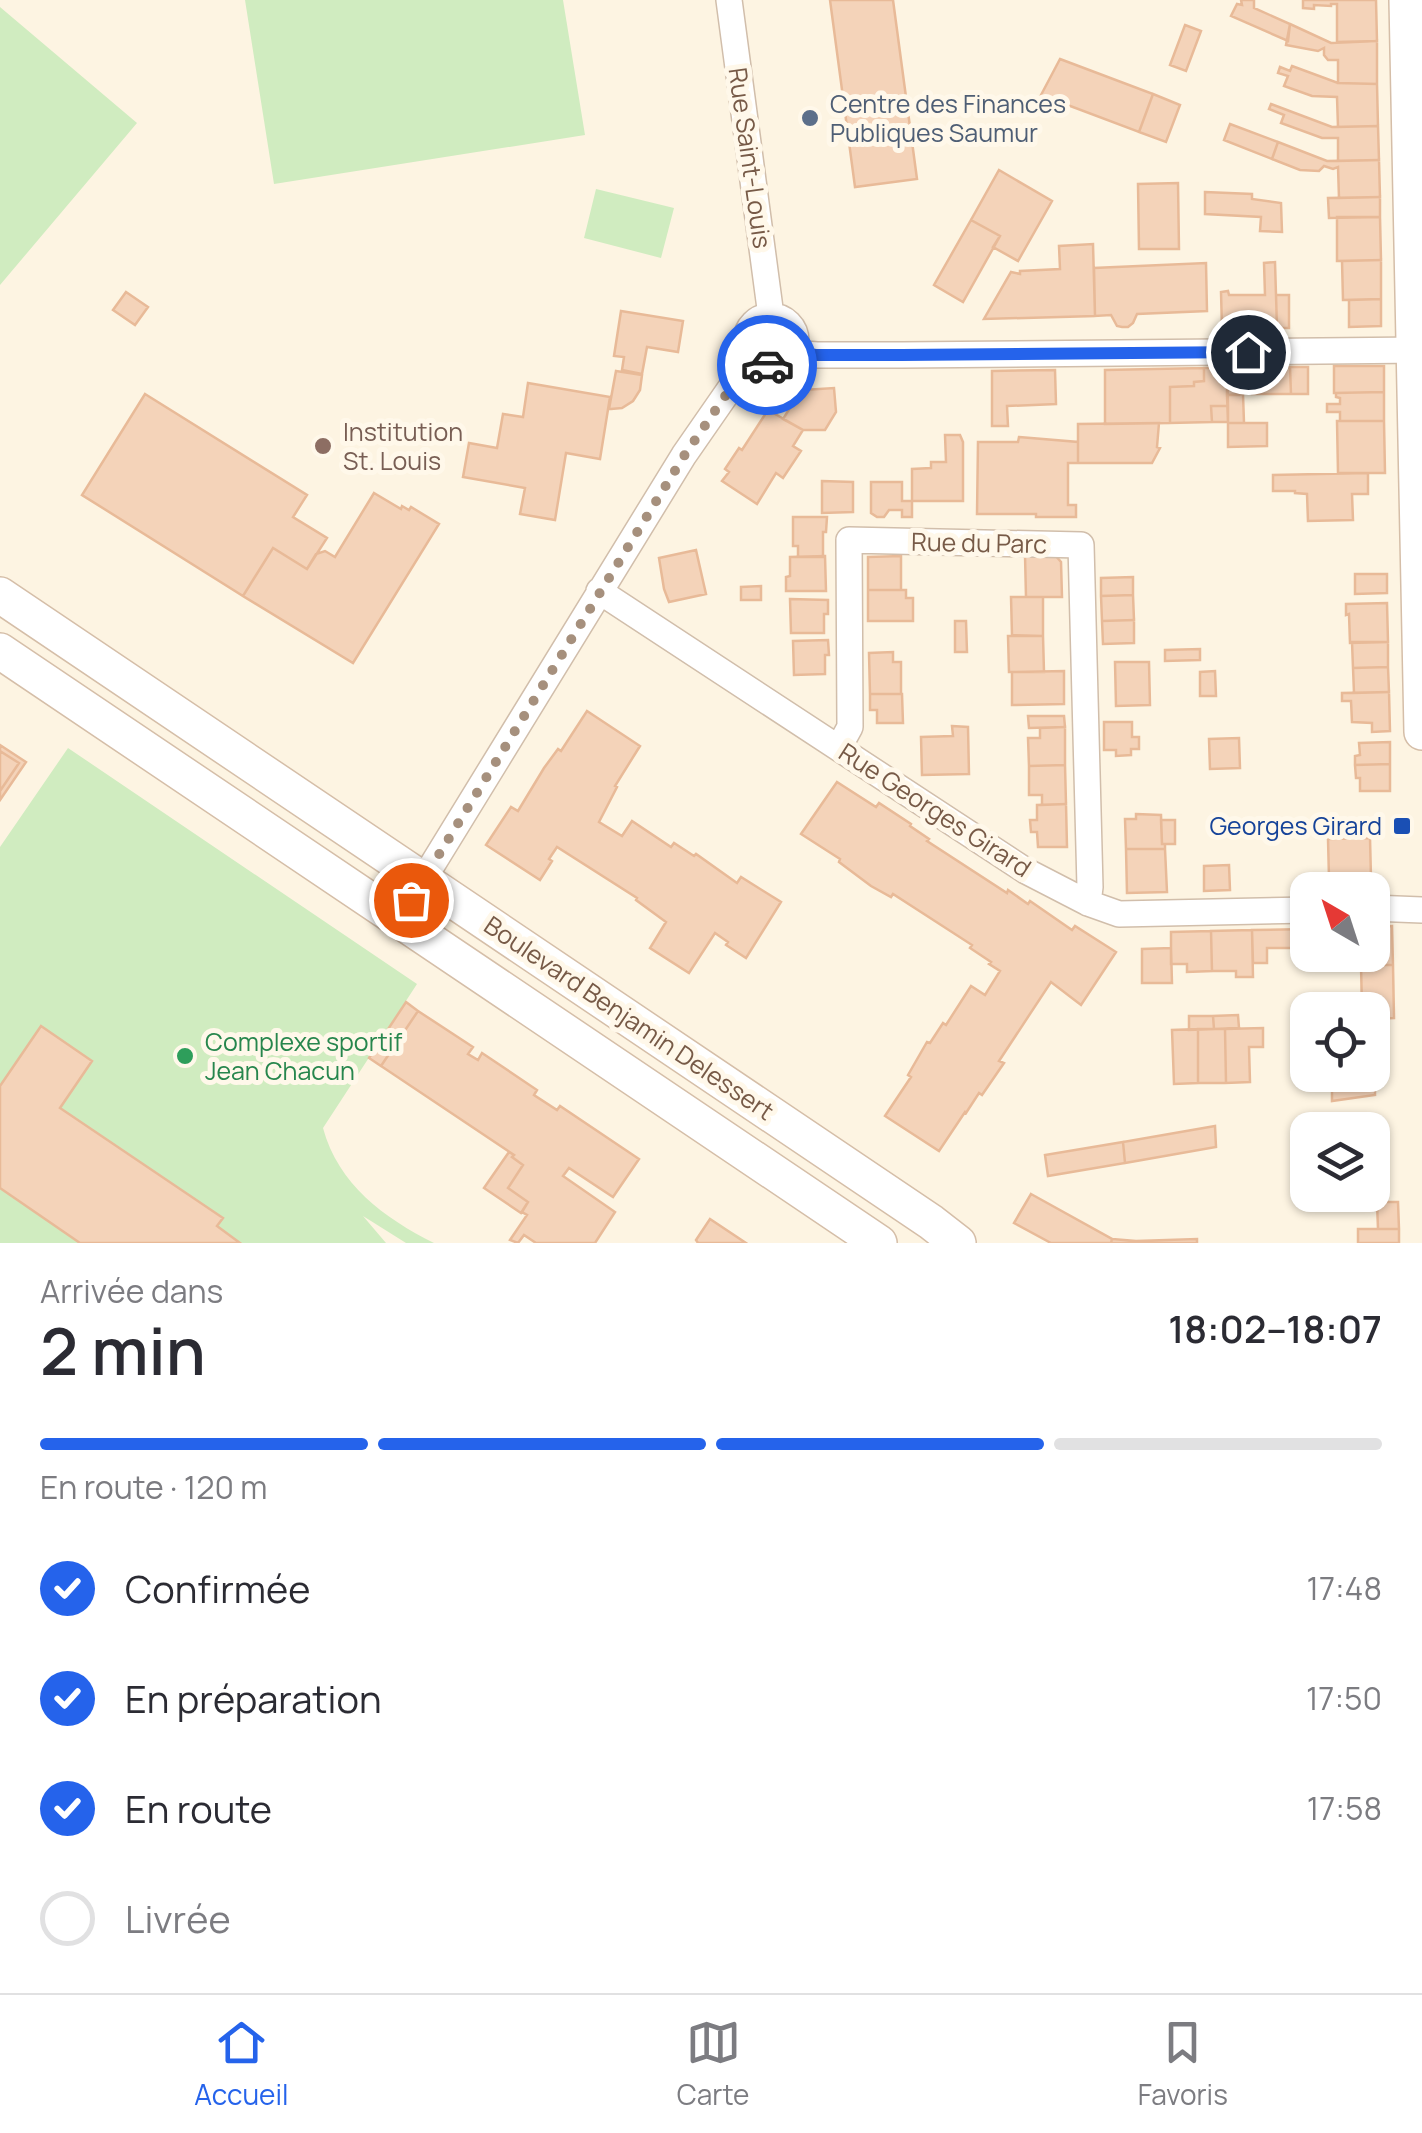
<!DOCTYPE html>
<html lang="fr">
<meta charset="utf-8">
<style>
:root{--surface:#fff;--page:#f7f7f7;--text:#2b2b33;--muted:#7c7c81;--line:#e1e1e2;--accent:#2563eb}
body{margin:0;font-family:Manrope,sans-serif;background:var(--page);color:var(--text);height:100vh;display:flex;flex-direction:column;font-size:38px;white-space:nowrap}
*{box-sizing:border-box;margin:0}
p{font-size:32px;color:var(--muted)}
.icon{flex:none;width:55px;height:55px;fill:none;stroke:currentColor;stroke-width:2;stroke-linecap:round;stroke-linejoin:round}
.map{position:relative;height:1243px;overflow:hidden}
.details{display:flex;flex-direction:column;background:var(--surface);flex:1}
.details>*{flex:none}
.needle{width:65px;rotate:321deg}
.fabs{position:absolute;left:1290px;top:872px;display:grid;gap:20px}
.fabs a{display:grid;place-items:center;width:100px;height:100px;border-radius:20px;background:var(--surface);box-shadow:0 2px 8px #0004;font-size:50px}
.pin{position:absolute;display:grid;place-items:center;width:85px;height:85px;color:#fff;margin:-42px;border:5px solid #fff;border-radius:50%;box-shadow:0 2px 10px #0007}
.courier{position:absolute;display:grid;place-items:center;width:100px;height:100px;margin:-50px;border:8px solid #2563eb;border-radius:50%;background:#fff;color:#222;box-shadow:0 2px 12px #0007}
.overview em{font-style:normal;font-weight:600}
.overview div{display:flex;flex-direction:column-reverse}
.overview{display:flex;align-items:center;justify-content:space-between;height:170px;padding:0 40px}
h1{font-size:65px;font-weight:600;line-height:75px}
.bar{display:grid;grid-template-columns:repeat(4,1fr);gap:15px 10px;align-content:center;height:120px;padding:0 40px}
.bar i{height:12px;border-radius:8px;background:var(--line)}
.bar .on{background:var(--accent)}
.bar p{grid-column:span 4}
ol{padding:0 40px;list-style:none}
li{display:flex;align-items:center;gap:30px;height:110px}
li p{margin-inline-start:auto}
li .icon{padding:10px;border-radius:50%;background:var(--accent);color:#fff;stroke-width:4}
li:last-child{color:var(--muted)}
li i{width:55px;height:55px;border:5px solid var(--line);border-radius:50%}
.menu{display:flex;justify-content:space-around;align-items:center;height:140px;border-top:2px solid var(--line);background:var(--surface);font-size:28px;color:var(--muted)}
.menu a{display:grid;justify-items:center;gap:5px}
.menu .on{color:var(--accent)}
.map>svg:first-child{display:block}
</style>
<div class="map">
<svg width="1422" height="1243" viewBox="0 0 1422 1243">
<rect width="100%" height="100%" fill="#fdf4e2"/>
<path fill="#d0ecc0" d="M 245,0 L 563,0 L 585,135 L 274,184 Z
M 0,7 L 137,123 L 0,285 Z
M 596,189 L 674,208 L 661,258 L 584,238 Z
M 68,748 L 417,984 L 323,1128 C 338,1184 384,1218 434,1243 L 406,1243 L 363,1216 L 386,1243 L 0,1243 L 0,847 Z"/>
<path fill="#f4d3b9" stroke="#e8ba98" stroke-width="2.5" d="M 830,0 L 893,0 L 917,179 L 855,187 Z
M 1241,0 L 1254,0 L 1254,8 L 1290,24 L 1288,41 L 1231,16 L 1237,4 L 1242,5 Z
M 1303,0 L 1376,0 L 1377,41 L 1337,42 L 1337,4 L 1331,4 L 1331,6 L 1314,5 L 1314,9 L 1303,8 Z
M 1290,24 L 1331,43 L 1377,41 L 1377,84 L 1338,83 L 1338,60 L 1328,60 L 1324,55 L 1324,48 L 1318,51 L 1286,45 Z
M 1185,25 L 1201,31 L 1186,71 L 1170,65 Z
M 1060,59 L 1153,94 L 1139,132 L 1041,95 Z
M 1292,66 L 1338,83 L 1377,84 L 1378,126 L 1338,127 L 1337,97 L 1312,96 L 1284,86 L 1288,76 L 1278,73 L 1280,67 L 1290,71 Z
M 1153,94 L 1180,105 L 1166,142 L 1139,132 Z
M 1271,104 L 1332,127 L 1378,126 L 1379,160 L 1338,161 L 1338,138 L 1322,138 L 1281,123 L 1284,115 L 1269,109 Z
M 1230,124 L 1278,142 L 1272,159 L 1224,140 Z
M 1278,142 L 1327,161 L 1379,160 L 1380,197 L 1339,198 L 1338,167 L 1333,169 L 1324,166 L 1319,171 L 1300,170 L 1272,159 Z
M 999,170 L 1052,201 L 1018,261 L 993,247 L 1000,236 L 971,220 Z
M 1178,183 L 1179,249 L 1139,249 L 1138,184 Z
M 1205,192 L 1252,194 L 1252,199 L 1281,203 L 1282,232 L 1260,231 L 1261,217 L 1205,214 Z
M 1380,197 L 1380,217 L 1329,218 L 1328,198 Z
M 1337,217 L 1380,217 L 1381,260 L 1337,261 Z
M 971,220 L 1000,236 L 963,302 L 934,285 Z
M 1093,244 L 1095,316 L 984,319 L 1011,272 L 1020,274 L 1020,271 L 1060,269 L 1059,246 Z
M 1381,260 L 1381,299 L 1343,300 L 1342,261 Z
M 1275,262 L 1277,328 L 1222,329 L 1221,292 L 1228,291 L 1229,295 L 1265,295 L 1264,263 Z
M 1206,263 L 1207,311 L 1137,314 L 1133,323 L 1128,327 L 1122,327 L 1117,326 L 1111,315 L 1095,316 L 1094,268 Z
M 126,292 L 148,307 L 135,325 L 113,310 Z
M 1276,295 L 1289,295 L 1289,328 L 1277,328 Z
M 1381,299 L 1381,326 L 1349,327 L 1349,300 Z
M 621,311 L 683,321 L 678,352 L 647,347 L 642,374 L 622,370 L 624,357 L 614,356 Z
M 1334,366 L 1384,366 L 1384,392 L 1334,393 Z
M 1290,367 L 1291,394 L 1252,394 L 1252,368 Z
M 1290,367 L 1308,367 L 1308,394 L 1291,394 Z
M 1204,368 L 1227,368 L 1228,406 L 1211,406 L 1212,422 L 1170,423 L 1170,387 L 1194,386 L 1194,382 L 1204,381 Z
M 1204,368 L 1204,381 L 1194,382 L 1194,386 L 1170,387 L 1170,423 L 1105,424 L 1105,370 Z
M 1227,368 L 1239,368 L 1239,395 L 1227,395 Z
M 1055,370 L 1056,404 L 1007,406 L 1008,426 L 992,426 L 992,371 Z
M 616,371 L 642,375 L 640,390 L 633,401 L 622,408 L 611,409 L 609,409 Z
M 528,383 L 610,397 L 600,459 L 566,453 L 555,520 L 520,514 L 525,488 L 463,477 L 469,443 L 497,448 L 503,414 L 523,417 Z
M 834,388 L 836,412 L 825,430 L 803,430 L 783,419 L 790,408 L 788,391 Z
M 1384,392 L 1384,421 L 1340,421 L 1340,412 L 1327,412 L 1327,404 L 1340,404 L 1340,398 L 1336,397 L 1336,393 Z
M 145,394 L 307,495 L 293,517 L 327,538 L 307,569 L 273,548 L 243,596 L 82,495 Z
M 1243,394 L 1244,423 L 1228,423 L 1227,395 Z
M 1211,406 L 1228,406 L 1228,422 L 1212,422 Z
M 768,410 L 803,430 L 793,446 L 801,451 L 783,478 L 776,473 L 757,504 L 722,481 L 729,472 L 725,469 L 739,448 L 742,450 Z
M 1337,421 L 1384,421 L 1385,473 L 1338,473 Z
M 1159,423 L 1157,447 L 1160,448 L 1152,463 L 1078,463 L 1078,424 Z
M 1228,423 L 1267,423 L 1267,446 L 1228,447 Z
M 945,435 L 960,435 L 963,442 L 963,501 L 912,501 L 912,469 L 931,468 L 931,462 L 946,462 Z
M 1019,437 L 1078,442 L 1078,463 L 1068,463 L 1068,505 L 1076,505 L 1076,517 L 1036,517 L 1036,514 L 977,514 L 978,442 L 1018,442 Z
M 1368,473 L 1368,494 L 1352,494 L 1353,520 L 1308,521 L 1307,494 L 1295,493 L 1295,491 L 1273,491 L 1273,475 Z
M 822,481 L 853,482 L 853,512 L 822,513 Z
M 871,482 L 902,482 L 902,501 L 912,501 L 912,517 L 902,517 L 902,510 L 889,510 L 884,517 L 877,517 L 871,513 Z
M 374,493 L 401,509 L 402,506 L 409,510 L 411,507 L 439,524 L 353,663 L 243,596 L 273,548 L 307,569 L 316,554 L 325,551 L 335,557 Z
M 793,517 L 827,517 L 826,532 L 823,532 L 823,557 L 798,557 L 798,546 L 793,546 Z
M 696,550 L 706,594 L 669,602 L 664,589 L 659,558 Z
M 1025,555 L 1055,555 L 1061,562 L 1062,597 L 1026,597 Z
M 825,556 L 826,591 L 786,591 L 786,577 L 790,576 L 790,557 Z
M 901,556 L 901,590 L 868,590 L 868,557 Z
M 1355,574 L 1387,574 L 1387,593 L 1355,594 Z
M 1133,577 L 1133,595 L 1101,596 L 1101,578 Z
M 761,586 L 761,600 L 741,600 L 741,587 Z
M 868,590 L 906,590 L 906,598 L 913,598 L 913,621 L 868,621 Z
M 1133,595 L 1134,620 L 1102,621 L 1101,596 Z
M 1011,597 L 1043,597 L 1043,636 L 1012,635 Z
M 790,599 L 828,600 L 828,614 L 824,614 L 824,633 L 791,633 Z
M 1387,603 L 1388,642 L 1350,643 L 1349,614 L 1346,615 L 1346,604 Z
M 1134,620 L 1134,643 L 1103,644 L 1102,621 Z
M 955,621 L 966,621 L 967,652 L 955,652 Z
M 1008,636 L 1043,636 L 1044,672 L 1009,672 Z
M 828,640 L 829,655 L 825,655 L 825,674 L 794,675 L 793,641 Z
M 1352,642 L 1388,642 L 1388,667 L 1353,668 Z
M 1200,649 L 1200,660 L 1165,661 L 1165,650 Z
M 893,652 L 893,662 L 901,662 L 901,694 L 870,694 L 869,653 Z
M 1115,662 L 1149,662 L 1150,705 L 1116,706 Z
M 1388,667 L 1389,692 L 1354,693 L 1353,668 Z
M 1064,671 L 1064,704 L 1012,705 L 1012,672 Z
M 1215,671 L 1216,696 L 1200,696 L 1200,672 Z
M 1389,692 L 1390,731 L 1372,732 L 1372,723 L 1352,722 L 1351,701 L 1342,701 L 1342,693 Z
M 870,694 L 902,694 L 903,723 L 877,723 L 877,710 L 870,710 Z
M 587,711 L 640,746 L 615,786 L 617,787 L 599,822 L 622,836 L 632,821 L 671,847 L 674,843 L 694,856 L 696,854 L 737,883 L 741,877 L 781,902 L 746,958 L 726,945 L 728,942 L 715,933 L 689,973 L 650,948 L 666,922 L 636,900 L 637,898 L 557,847 L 549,859 L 552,861 L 540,880 L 486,845 L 511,807 L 518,811 L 544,768 L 558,749 L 561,751 Z
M 1028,716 L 1064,716 L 1065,727 L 1029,728 Z
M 1104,722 L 1132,722 L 1132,737 L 1139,737 L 1139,749 L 1131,749 L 1131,755 L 1116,756 L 1116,750 L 1104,750 Z
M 952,726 L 968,727 L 969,774 L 922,775 L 921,737 L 953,736 Z
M 1065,727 L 1065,765 L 1029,766 L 1028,738 L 1040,738 L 1040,728 Z
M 1239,738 L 1240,768 L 1210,769 L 1209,739 Z
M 1390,742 L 1390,764 L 1355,765 L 1355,756 L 1360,755 L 1359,743 Z
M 0,745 L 26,762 L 0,800 L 0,791 L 19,763 L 0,751 Z
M 0,751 L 19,763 L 0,791 Z
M 1390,764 L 1390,791 L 1360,791 L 1360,778 L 1356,778 L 1355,765 Z
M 1065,765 L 1066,804 L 1042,805 L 1042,795 L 1029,795 L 1029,766 Z
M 837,782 L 876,807 L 879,803 L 911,824 L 910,826 L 929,839 L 927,841 L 1007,893 L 1008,890 L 1028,904 L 1030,901 L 1072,930 L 1075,926 L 1116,952 L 1081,1005 L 1051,982 L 999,1061 L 1004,1063 L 982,1095 L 979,1093 L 966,1113 L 965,1112 L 939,1151 L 885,1116 L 911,1077 L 908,1075 L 927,1042 L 930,1043 L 943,1023 L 946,1025 L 971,986 L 985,995 L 1000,971 L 989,964 L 991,962 L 970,948 L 972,945 L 893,894 L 891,897 L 871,886 L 839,862 L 840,859 L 801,834 Z
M 1066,804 L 1067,847 L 1038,847 L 1037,832 L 1031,832 L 1030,820 L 1037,820 L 1037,805 Z
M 1136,814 L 1161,815 L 1162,844 L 1165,844 L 1165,849 L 1126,849 L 1125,819 L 1136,819 Z
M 1161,820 L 1175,820 L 1175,844 L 1162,844 Z
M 1370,838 L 1371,878 L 1329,878 L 1328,839 Z
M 1126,849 L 1165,849 L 1167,892 L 1127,893 Z
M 1229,865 L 1230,890 L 1204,891 L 1204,866 Z
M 1392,926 L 1393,965 L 1355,965 L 1354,961 L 1347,962 L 1347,968 L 1323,970 L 1322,955 L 1372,955 L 1372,927 Z
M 1308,929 L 1308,948 L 1267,948 L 1267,963 L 1253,963 L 1252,930 Z
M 1252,930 L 1253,977 L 1236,977 L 1236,971 L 1212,971 L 1211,931 Z
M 1211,931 L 1212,971 L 1187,972 L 1187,964 L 1171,964 L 1171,932 Z
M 1171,948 L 1172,983 L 1142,983 L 1142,949 Z
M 1361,965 L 1393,965 L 1394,1018 L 1372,1019 L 1372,1010 L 1362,1010 Z
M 406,1002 L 418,1011 L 381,1066 L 369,1058 Z
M 418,1011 L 473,1047 L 468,1054 L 478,1060 L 482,1053 L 537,1090 L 534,1095 L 557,1110 L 560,1106 L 639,1159 L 613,1197 L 569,1168 L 563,1176 L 615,1212 L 595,1243 L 536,1243 L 524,1235 L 518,1243 L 510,1240 L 527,1215 L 522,1212 L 528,1202 L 508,1188 L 523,1165 L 512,1157 L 514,1155 L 381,1066 Z
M 1238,1015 L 1239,1028 L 1214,1029 L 1213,1016 Z
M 1189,1016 L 1213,1016 L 1214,1029 L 1189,1030 Z
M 1372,1019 L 1374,1019 L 1375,1095 L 1332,1101 L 1332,1075 L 1372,1075 Z
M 41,1026 L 92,1061 L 60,1108 L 223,1218 L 217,1226 L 240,1243 L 80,1243 L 0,1188 L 0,1086 Z
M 1263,1028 L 1263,1047 L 1249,1047 L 1250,1082 L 1226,1083 L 1225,1029 Z
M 1198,1029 L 1225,1029 L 1226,1083 L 1198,1083 Z
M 1198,1029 L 1198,1083 L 1174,1084 L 1172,1030 Z
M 1349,1123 L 1349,1130 L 1308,1130 L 1308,1195 L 1297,1195 L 1296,1124 Z
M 1215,1126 L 1216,1147 L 1125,1163 L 1123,1142 Z
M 1123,1142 L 1125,1163 L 1048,1176 L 1045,1155 Z
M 509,1152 L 514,1155 L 512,1157 L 523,1165 L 508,1188 L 528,1202 L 521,1213 L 484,1188 Z
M 1031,1194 L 1112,1239 L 1111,1243 L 1051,1243 L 1014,1223 Z
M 1377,1202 L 1398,1202 L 1399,1229 L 1378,1229 Z
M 710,1219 L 746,1243 L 698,1243 L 696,1240 Z
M 1358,1229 L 1399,1229 L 1399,1243 L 1358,1243 Z
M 1112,1239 L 1136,1241 L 1197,1239 L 1197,1243 L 1111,1243 Z"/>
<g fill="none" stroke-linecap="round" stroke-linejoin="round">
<g stroke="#d1beab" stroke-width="28">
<path id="street" d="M 729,0 L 771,316
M746 341a25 25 0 1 1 50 0a25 25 0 1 1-50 0Z
M 792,353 L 817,355 L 902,355 L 1422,350
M 599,591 L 1026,871 L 1088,903 L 1119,914 L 1308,910
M 839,747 L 850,727 L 849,540 L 1081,545 L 1090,887 L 1088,903
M 1372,908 L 1422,910
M 399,919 L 684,455 L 752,357"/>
</g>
<g stroke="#d5bea8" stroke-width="38">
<path id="secondary" d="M 1407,0 L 1422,732
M 0,595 L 931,1222 L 958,1243
M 0,651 L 879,1243"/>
</g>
<use href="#street" stroke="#fff" stroke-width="25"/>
<use href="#secondary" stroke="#fff" stroke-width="35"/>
</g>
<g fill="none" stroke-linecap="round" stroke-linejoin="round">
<path stroke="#a6907d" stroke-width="10" stroke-dasharray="0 18" d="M 411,900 L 684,456 L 752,357 L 767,365"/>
<path stroke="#2563eb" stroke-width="12" d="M 767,365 L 783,362 L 792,352 L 816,355 L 902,355 L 1248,352"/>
</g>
<circle fill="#5c6f8a" stroke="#fff8ea" stroke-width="4" cx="810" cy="118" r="10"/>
<circle fill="#8d6e63" stroke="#fff8ea" stroke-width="4" cx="323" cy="446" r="10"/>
<rect fill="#1a4fb4" stroke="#fff8ea" stroke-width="4" x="1392" y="816" width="20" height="20" rx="5"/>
<circle fill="#2e9e5b" stroke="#fff8ea" stroke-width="4" cx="185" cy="1056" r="10"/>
<g text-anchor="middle" stroke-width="10" stroke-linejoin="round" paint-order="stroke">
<g font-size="25" fill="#4e5e75" stroke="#fff8ea" text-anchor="start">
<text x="830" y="113">Centre des Finances<tspan x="830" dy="29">Publiques Saumur</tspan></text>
</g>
<g font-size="25" fill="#775a47" stroke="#fff8ea">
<text transform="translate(750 158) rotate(82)" y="9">Rue Saint-Louis</text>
<text transform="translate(979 543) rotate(1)" y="9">Rue du Parc</text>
<text transform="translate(935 810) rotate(33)" y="9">Rue Georges Girard</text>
<text transform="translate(629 1018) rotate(34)" y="9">Boulevard Benjamin Delessert</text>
</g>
<g font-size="25" fill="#785e54" stroke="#fff8ea" text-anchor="start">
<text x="343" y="441">Institution<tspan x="343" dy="29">St. Louis</tspan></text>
</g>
<g font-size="25" fill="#164399" stroke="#fff8ea" text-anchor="end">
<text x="1382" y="835">Georges Girard</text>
</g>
<g font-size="25" fill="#27864d" stroke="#fff8ea" text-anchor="start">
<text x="205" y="1051">Complexe sportif<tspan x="205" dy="29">Jean Chacun</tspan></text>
</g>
</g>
</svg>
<div class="fabs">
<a><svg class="needle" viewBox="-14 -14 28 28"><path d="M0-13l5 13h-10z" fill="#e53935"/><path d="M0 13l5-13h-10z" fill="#7c7c81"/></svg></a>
<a><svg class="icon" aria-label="locate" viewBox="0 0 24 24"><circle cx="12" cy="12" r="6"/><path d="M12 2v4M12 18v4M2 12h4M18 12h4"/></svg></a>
<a><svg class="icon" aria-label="layers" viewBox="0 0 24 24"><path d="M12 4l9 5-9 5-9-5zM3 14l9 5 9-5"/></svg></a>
</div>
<div class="pin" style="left:411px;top:900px;background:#ea580c"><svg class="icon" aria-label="bag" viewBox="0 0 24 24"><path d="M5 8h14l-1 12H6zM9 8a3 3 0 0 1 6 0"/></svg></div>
<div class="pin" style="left:1248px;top:352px;background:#1f2937"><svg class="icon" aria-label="home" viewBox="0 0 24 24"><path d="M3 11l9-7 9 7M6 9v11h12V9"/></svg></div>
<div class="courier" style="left:767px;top:365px"><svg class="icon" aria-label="car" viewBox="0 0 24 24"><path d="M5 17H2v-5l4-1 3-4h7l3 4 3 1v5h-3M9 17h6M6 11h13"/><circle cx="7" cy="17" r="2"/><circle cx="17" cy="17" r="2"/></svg></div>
</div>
<section class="details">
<div class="overview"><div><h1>2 min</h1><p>Arrivée dans</p></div><em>18:02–18:07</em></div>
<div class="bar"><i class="on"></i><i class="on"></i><i class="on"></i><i></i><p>En route · 120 m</p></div>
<ol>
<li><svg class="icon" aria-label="check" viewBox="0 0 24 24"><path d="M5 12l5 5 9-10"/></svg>Confirmée<p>17:48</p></li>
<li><svg class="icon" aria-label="check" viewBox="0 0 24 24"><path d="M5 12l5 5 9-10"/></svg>En préparation<p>17:50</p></li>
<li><svg class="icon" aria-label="check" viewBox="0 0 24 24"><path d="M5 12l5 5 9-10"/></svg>En route<p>17:58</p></li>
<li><i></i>Livrée</li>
</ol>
</section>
<nav class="menu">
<a class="on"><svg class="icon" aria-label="home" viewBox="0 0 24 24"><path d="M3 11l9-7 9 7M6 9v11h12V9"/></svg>Accueil</a>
<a><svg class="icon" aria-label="map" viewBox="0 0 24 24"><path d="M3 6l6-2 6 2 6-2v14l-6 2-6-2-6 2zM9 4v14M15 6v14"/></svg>Carte</a>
<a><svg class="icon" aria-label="saved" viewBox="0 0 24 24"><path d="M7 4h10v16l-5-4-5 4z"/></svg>Favoris</a>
</nav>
